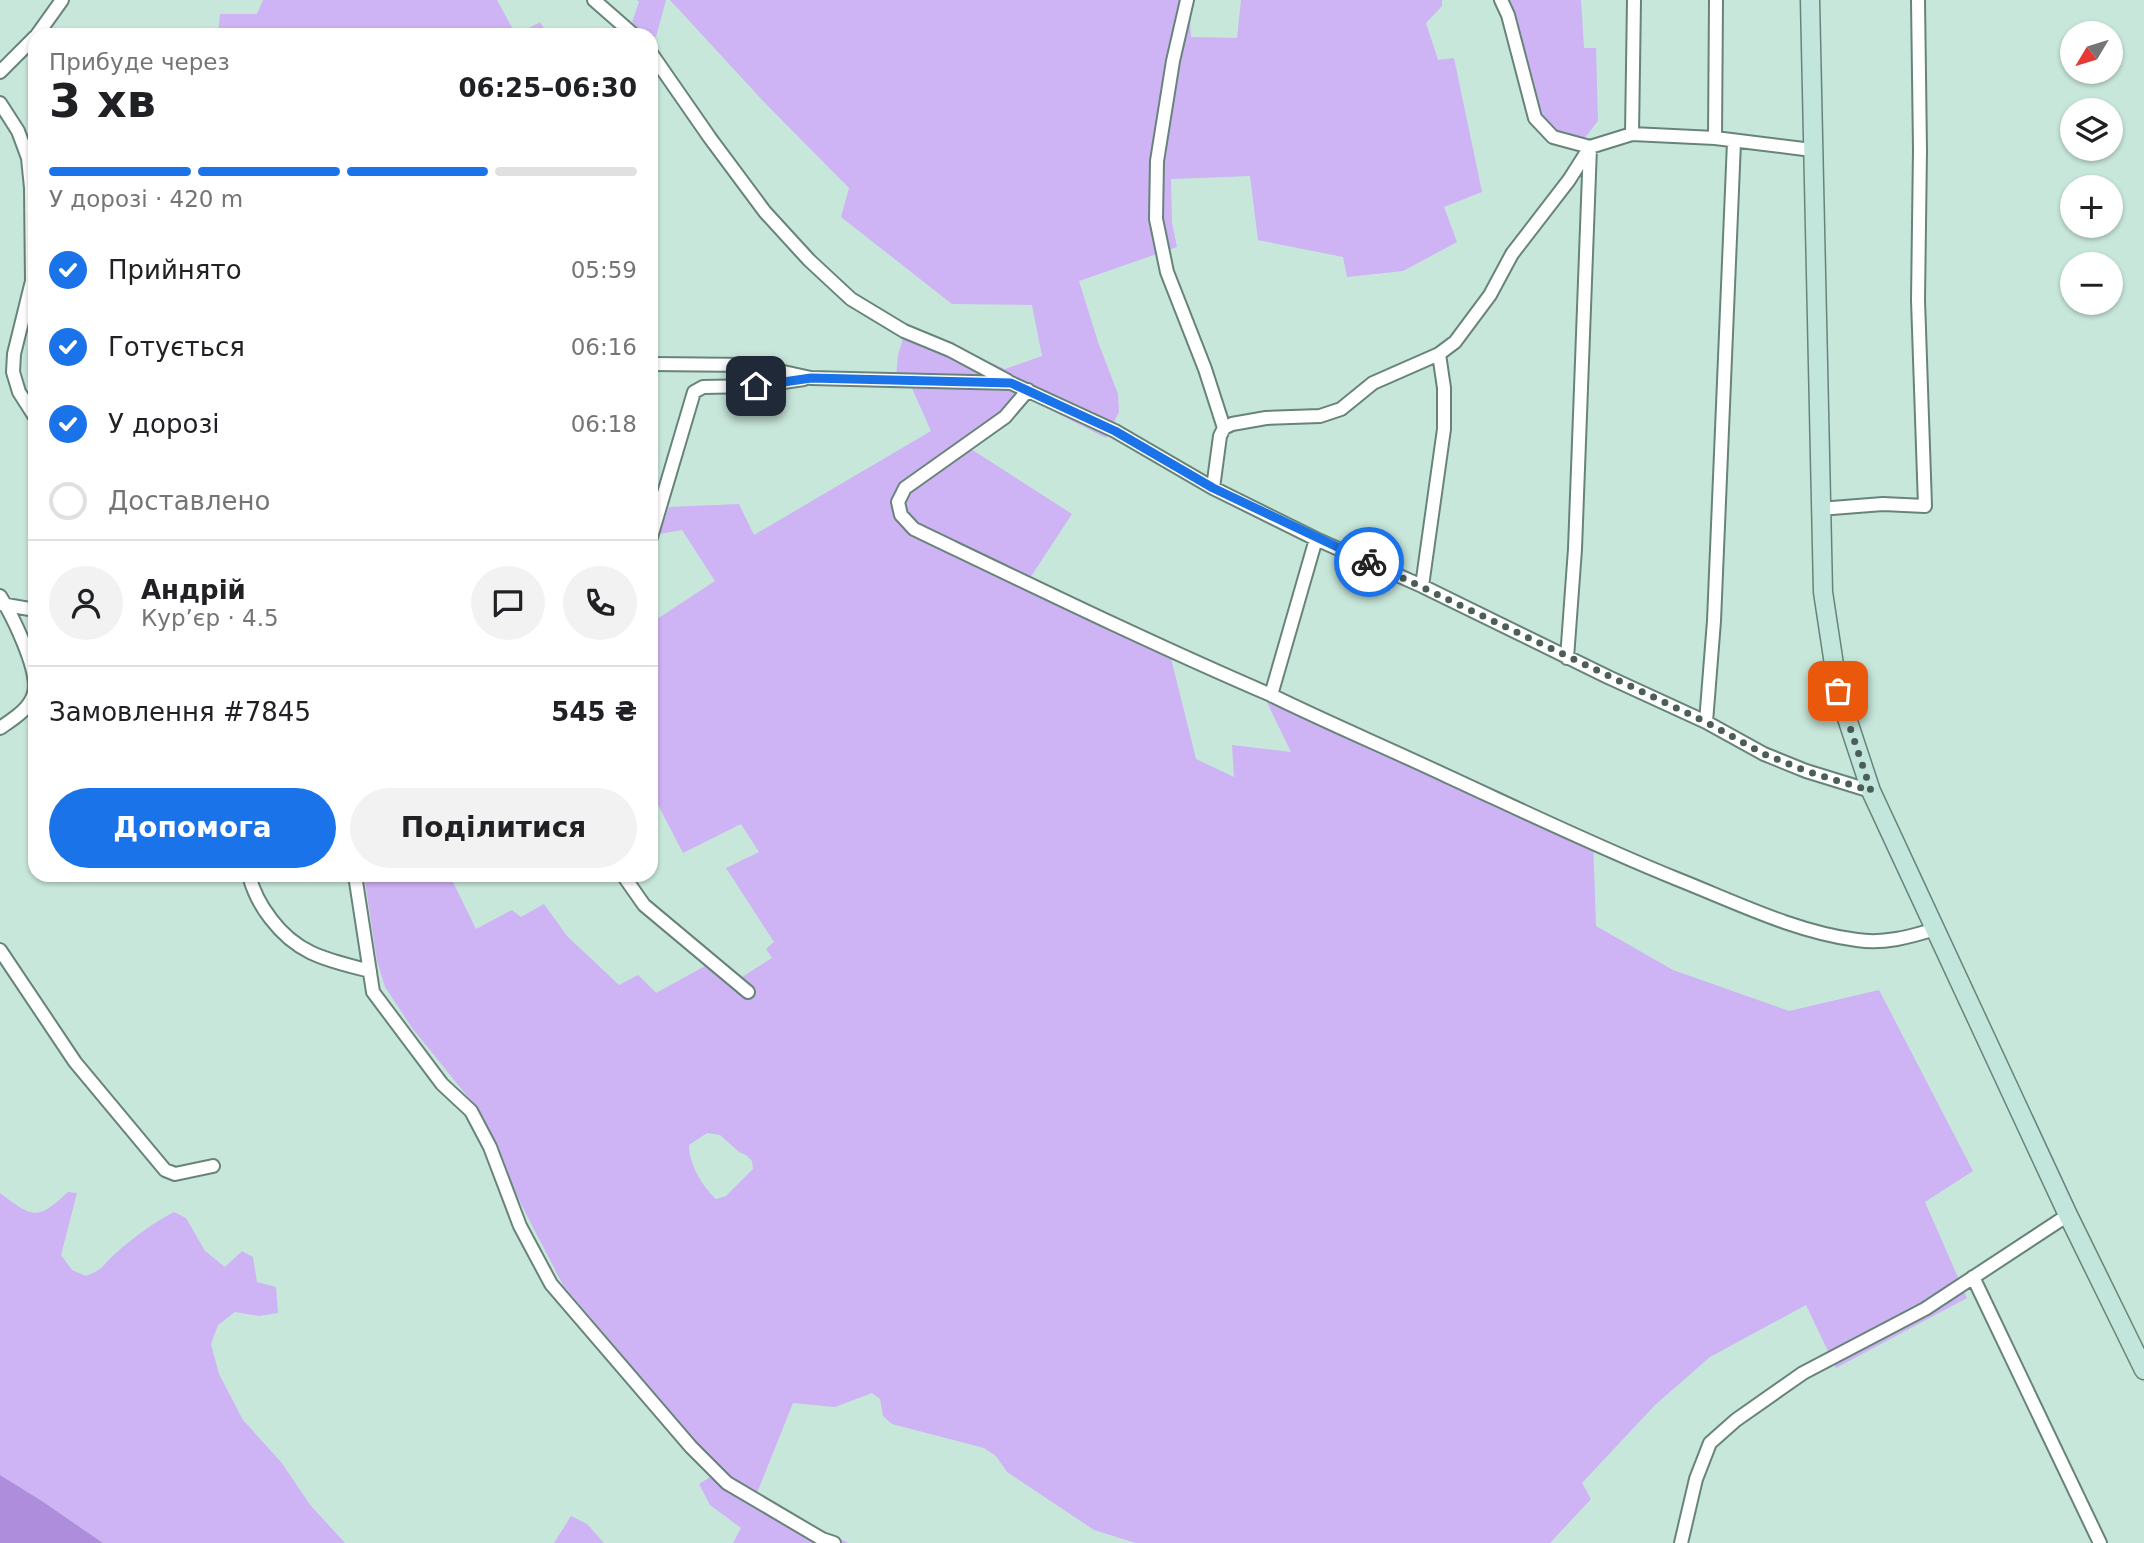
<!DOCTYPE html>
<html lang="uk">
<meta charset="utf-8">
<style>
:root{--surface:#fff;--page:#f2f2f2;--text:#202124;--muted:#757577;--line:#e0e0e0;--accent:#1a73e8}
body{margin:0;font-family:"DejaVu Sans",sans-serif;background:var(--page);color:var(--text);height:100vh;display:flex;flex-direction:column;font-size:26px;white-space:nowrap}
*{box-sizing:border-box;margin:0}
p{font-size:23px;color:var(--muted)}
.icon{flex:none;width:38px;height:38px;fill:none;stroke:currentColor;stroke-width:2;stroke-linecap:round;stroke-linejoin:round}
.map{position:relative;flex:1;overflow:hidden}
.drawer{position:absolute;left:28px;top:28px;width:630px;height:854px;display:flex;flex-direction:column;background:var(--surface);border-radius:21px;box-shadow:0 2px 5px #0004}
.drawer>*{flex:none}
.needle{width:46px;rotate:232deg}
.buttons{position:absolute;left:2060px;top:21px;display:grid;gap:14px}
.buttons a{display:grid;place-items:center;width:63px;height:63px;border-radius:50%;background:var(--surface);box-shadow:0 2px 5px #0004;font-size:35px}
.pin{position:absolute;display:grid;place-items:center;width:60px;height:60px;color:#fff;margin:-30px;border-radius:14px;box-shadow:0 4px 10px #0006}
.courier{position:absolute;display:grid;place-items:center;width:70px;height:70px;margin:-35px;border:5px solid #1a73e8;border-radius:50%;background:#fff;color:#222;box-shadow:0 2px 9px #0007}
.headline em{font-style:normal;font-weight:800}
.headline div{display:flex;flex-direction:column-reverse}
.headline{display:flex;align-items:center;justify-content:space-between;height:119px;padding:0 21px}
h1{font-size:46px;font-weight:800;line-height:52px}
.bar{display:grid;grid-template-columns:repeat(4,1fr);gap:10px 7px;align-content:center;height:84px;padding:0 21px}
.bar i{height:9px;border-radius:5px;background:var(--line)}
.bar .current{background:var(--accent)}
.bar p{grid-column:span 4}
.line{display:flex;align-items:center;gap:18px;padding:0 21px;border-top:2px solid var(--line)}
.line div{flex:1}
.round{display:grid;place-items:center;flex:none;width:74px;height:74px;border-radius:37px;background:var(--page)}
ol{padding:0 21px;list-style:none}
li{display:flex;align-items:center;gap:21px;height:77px}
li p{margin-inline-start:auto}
li .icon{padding:7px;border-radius:50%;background:var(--accent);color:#fff;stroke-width:4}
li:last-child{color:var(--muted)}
li i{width:38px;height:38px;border:4px solid var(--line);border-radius:50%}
.primary-button{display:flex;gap:14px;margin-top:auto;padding:14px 21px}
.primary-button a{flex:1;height:80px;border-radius:42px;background:var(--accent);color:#fff;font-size:28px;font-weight:800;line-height:80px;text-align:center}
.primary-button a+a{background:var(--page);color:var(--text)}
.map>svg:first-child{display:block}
</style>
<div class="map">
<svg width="2144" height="1543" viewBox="0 0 2144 1543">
<rect width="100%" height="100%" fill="#c8e7db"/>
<path fill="#ceb3f5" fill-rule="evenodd" d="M 263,0 L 497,0 L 516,35 L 540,22 L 548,35 L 218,35 L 220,14 L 257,14 Z
M 637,0 L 666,0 L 656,37 L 643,33 L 632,22 L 639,2 Z
M 670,0 L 1189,0 L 1191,37 L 1237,38 L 1241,0 L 1442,0 L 1442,6 L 1426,23 L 1438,60 L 1454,58 L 1482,192 L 1444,207 L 1457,242 L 1403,271 L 1347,277 L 1343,257 L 1258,240 L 1250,176 L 1171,179 L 1172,223 L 1177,247 L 1079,281 L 1098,342 L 1118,394 L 1119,412 L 1106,438 L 1025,397 L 1006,418 L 971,449 L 1072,514 L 1030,578 L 1168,646 L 1196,759 L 1234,777 L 1232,745 L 1291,752 L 1260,688 L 1593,839 L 1596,926 L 1673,970 L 1789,1011 L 1879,990 L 1973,1171 L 1925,1202 L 1967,1298 L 1836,1368 L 1806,1305 L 1710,1357 L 1655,1405 L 1582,1483 L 1591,1499 L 1550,1543 L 1136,1543 L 1094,1530 L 1007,1472 L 996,1456 L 984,1448 L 892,1424 L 883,1416 L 880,1399 L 872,1393 L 835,1407 L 793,1403 L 757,1493 L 824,1532 L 849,1543 L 733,1543 L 741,1528 L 710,1505 L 699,1484 L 720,1471 L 563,1285 L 523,1208 L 476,1107 L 412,1028 L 385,987 L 377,961 L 364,875 L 444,875 L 451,878 L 476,929 L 512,910 L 521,917 L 544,904 L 567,936 L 619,985 L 638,975 L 656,993 L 716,960 L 739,979 L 772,958 L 766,949 L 774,942 L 726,868 L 759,852 L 741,824 L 683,853 L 656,801 L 651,802 L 651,681 L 658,669 L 651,664 L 651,623 L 715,581 L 682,530 L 659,534 L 669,507 L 739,504 L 754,535 L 931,431 L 911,386 L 895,386 L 898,355 L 907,325 L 1005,369 L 1042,356 L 1032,305 L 952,304 L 841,217 L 849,188 L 765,103 ZM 707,1133 L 720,1135 L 739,1152 L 746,1155 L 752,1161 L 753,1169 L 726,1196 L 716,1199 C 702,1186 689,1164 689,1145 Z
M 1495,0 L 1581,0 L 1584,48 L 1596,48 L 1598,121 L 1576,149 L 1557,145 L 1538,129 Z
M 68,1192 L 77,1193 L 61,1255 L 72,1270 L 86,1276 C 106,1268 101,1266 116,1253 C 134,1237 153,1223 174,1212 L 186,1218 L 205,1251 L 225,1267 L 242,1251 L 253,1257 L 257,1282 L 276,1287 L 278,1313 L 259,1316 L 235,1312 L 218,1325 L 211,1344 L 219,1374 L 243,1420 L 281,1462 L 311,1506 L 345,1543 L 103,1543 L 42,1501 L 0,1475 L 0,1193 C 33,1218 37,1221 68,1192 Z
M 571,1516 L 587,1524 L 604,1543 L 554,1543 Z"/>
<path fill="#ae8edc" d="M 0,1475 L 42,1501 L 103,1543 L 0,1543 Z"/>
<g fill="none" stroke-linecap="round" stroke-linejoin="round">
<g stroke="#68847a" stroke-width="16">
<path id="street" d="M 594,0 L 634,35
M 1187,0 L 1173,61 L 1157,161 L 1156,219 L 1167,272 L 1205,369 L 1224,428
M 1501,0 L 1508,15 L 1535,118 L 1553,137 L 1590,147 L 1575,549 L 1567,658
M 37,35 L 62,0
M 651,53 L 710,138 L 765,212 L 809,260 L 851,299 L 904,331 L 950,350 L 1008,381
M 0,72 L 35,37
M 0,103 L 18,131 L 28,158 L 31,188 L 32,281 L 14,354 L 13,372 L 19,392 L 35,417
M 1632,134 L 1634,0
M 1715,138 L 1716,0
M 651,364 L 751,365 L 811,378 L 1011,383 L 1115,431 L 1213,488 L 1316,539 L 1422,586 L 1608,677 L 1706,722 L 1764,754 L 1806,771 L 1871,791
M 1028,390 L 1005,417 L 905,488 L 898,502 L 901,515 L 914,529 C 1033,586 1150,643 1271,695
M 1213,488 L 1220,436 L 1224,428 L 1232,424 L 1266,418 L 1320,416 L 1341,409 L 1373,383 L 1439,354 L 1455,342 L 1490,295 L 1512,254 L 1569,180 L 1590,147 L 1632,134 L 1715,138 L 1812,150
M 1819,509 L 1883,504 L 1925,506 L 1918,300 L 1920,150 L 1918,0
M 651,537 L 694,392 L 703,387 L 756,386 L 804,379
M 1316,539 L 1271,695 C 1330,724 1390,749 1449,777 C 1525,812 1600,848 1677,879 C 1735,902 1795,932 1857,940 C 1884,944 1910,937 1935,929
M 1422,586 L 1444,429 L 1444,388 L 1439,354
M 0,596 C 12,615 40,671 34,693 C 30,709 13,719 0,728
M 1,604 L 35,610
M 1706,722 L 1714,621 L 1734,142
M 249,875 C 253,891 260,905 271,919 C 298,955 328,960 370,971
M 355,875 L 373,992 L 442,1084 L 471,1111 L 490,1147 L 520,1226 L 551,1284 L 691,1447 L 727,1483 L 822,1539 L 834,1543
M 623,875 L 644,905 L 748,992
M 0,950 L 75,1062 L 165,1170 L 175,1174 L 213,1166
M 1973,1277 L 2100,1543
M 1681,1543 L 1696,1479 L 1710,1443 L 1736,1420 L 1803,1373 L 1925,1309 L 2068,1215"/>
</g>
<g stroke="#68847a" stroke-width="21">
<path id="secondary" d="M 1810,0 L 1823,592 L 1838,691 L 1871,791 L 2068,1215 L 2144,1370"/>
</g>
<use href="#street" stroke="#fff" stroke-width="12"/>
<use href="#secondary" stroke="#c2e6dc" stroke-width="18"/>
</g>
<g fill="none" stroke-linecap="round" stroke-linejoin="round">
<path stroke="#4c5e58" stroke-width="7" stroke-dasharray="0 12.6" d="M 1369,562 L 1706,722 L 1764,754 L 1806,771 L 1871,791 L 1838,691"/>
<path stroke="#1a73e8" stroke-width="9" d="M 756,386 L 811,378 L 1011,383 L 1115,431 L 1213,488 L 1369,562"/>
</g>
</svg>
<div class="buttons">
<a><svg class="needle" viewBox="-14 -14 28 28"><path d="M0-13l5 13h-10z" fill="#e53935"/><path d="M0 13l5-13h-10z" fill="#757577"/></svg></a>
<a><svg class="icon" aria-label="layers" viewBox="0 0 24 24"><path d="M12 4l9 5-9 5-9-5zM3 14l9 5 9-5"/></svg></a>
<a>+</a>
<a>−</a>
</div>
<div class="pin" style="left:1838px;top:691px;background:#ea580c"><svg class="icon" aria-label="bag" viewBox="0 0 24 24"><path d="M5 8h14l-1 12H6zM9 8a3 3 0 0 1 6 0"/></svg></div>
<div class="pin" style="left:756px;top:386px;background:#1f2937"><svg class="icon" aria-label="home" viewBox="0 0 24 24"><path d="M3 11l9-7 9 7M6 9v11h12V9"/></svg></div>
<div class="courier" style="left:1369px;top:562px"><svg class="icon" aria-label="bike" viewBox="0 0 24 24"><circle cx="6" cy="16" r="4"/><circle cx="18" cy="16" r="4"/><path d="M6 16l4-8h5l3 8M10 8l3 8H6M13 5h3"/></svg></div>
<section class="drawer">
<div class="headline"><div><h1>3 хв</h1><p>Прибуде через</p></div><em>06:25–06:30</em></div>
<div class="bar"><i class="current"></i><i class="current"></i><i class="current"></i><i></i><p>У дорозі · 420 m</p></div>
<ol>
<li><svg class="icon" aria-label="check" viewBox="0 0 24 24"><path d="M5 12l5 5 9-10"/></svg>Прийнято<p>05:59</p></li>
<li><svg class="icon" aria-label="check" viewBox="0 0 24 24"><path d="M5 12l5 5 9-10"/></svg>Готується<p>06:16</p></li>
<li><svg class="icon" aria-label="check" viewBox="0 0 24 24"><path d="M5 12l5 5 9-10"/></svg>У дорозі<p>06:18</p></li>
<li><i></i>Доставлено</li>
</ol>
<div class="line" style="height:126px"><a class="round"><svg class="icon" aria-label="person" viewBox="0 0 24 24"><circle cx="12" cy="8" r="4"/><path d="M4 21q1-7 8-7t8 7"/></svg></a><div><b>Андрій</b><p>Кур’єр · 4.5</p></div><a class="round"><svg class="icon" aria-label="chat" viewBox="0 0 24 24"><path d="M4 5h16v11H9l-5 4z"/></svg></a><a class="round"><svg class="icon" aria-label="phone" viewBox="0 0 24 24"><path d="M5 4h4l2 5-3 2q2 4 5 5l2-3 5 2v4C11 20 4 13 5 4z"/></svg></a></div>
<div class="line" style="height:91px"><div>Замовлення #7845</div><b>545 ₴</b></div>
<div class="primary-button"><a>Допомога</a><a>Поділитися</a></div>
</section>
</div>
